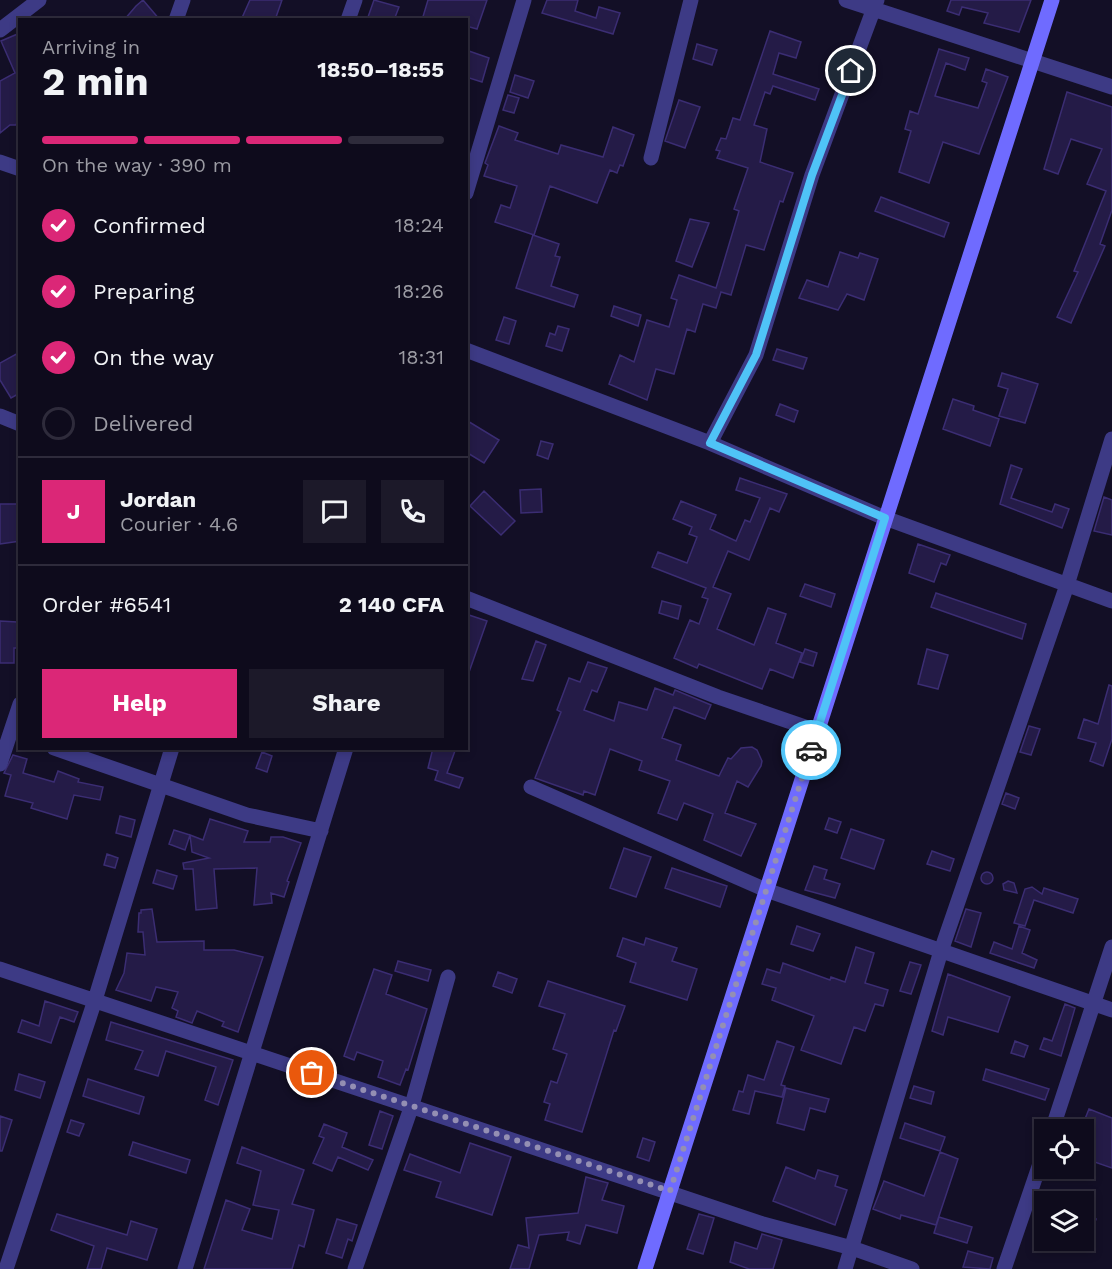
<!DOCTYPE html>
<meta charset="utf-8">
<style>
:root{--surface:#0e0b1c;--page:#1c1929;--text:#f1f3f6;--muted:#9b9ba3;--line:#2e2b3b;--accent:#db2777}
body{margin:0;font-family:"Work Sans",sans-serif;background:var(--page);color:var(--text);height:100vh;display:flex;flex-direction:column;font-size:22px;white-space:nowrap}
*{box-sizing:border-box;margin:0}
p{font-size:20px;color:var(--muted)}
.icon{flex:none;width:33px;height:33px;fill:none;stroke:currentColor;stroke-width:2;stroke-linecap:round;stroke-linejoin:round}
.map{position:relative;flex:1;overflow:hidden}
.side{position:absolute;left:18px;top:18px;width:450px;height:732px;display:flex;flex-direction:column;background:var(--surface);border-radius:0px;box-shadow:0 3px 9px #0003,0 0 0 2px var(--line)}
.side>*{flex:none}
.buttons{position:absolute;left:1034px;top:1119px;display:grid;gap:12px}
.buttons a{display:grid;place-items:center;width:60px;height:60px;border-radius:0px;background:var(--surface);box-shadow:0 3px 9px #0003,0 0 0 2px var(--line);font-size:30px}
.pin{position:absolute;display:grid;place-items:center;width:51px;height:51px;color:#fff;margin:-26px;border:3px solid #fff;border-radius:50%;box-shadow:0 2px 6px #0007}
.courier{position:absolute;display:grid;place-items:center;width:60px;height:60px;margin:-30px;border:4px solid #4fc3f7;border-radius:50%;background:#fff;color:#222;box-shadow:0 2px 8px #0007}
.headline em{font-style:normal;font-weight:700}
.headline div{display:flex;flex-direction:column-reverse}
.headline{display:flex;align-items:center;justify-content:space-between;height:102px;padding:0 24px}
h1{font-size:39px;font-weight:700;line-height:45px}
.bar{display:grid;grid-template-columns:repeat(4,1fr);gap:9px 6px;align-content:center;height:72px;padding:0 24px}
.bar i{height:8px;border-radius:4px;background:var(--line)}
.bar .active{background:var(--accent)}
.bar p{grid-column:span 4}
.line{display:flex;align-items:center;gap:15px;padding:0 24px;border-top:2px solid var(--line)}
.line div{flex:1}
.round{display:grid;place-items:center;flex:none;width:63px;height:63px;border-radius:0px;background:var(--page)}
ol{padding:0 24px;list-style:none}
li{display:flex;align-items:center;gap:18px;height:66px}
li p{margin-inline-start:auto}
li .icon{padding:6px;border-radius:50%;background:var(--accent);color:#fff;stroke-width:4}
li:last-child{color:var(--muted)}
li i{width:33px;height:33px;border:3px solid var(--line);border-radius:50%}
.primary-button{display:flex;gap:12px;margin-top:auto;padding:12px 24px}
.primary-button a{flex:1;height:69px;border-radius:0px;background:var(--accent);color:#fff;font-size:24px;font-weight:700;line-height:69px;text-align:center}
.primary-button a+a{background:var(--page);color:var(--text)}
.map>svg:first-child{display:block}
</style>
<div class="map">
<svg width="1112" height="1269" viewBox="0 0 1112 1269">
<rect width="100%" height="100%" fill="#130f26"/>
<path fill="#241b47" stroke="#3b2d73" stroke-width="1.5" d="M 143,0 L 160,20 L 124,20 L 136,6 Z
M 250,0 L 282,0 L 275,20 L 241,20 Z
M 374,0 L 399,7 L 394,20 L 367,20 Z
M 428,0 L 487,0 L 477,29 L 466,26 L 466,20 L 422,20 Z
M 547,0 L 578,0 L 575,11 L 596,18 L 599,7 L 620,13 L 613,34 L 542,13 Z
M 951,0 L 1031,0 L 1019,32 L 984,23 L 988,13 L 962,7 L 959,15 L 947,11 Z
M 770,31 L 801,42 L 796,58 L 779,53 L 773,74 L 819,89 L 815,100 L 773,86 L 770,94 L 765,92 L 754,125 L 767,129 L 760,162 L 793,173 L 783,202 L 780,201 L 764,250 L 746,245 L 731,295 L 721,292 L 716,308 L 703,304 L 695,332 L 687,329 L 674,374 L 656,369 L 647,400 L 609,384 L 620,355 L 634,362 L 647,320 L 669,327 L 677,300 L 671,298 L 679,275 L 716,288 L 739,211 L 734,209 L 748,168 L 717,158 L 720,151 L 716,150 L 721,138 L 726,139 L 733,118 L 740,120 Z
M 20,33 L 20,115 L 16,125 L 10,125 L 0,133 L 0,81 L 15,73 L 1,41 Z
M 697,44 L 717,50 L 712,65 L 693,59 Z
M 939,49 L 969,58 L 965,70 L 946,63 L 935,96 L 978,108 L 987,83 L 982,81 L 986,69 L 1008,77 L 979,154 L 943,142 L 929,183 L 899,172 L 911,131 L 905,129 L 910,111 L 918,114 Z
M 466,50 L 489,58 L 482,82 L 466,77 Z
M 515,75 L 534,81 L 528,98 L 510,92 Z
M 1067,92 L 1112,107 L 1112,210 L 1100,244 L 1105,246 L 1071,323 L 1057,317 L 1078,272 L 1074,271 L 1106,191 L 1087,184 L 1102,149 L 1071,139 L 1058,174 L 1044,169 Z
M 508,95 L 519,98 L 514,113 L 503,110 Z
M 679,100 L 700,107 L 685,148 L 665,141 Z
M 499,126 L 518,133 L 515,140 L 558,154 L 561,145 L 603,157 L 613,127 L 634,135 L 623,166 L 620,165 L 617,173 L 610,170 L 597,203 L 550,186 L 534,235 L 495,222 L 501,205 L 510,208 L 517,186 L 484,176 L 488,165 L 485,163 Z
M 881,197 L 949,223 L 944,237 L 875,211 Z
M 690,219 L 709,223 L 692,267 L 676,261 Z
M 533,235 L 559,244 L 555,256 L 560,257 L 551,286 L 578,295 L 574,307 L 516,288 Z
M 840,252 L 858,258 L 860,253 L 878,259 L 864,300 L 847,294 L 838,310 L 799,298 L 807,280 L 828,287 Z
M 614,306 L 641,315 L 638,326 L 611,316 Z
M 504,317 L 516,321 L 509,344 L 496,340 Z
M 558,326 L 569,329 L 562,351 L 546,346 L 550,333 L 555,335 Z
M 777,349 L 807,358 L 803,369 L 773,360 Z
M 20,352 L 20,393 L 11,398 L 0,380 L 0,363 Z
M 1002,373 L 1038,384 L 1025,423 L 999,416 L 1008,389 L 998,386 Z
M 953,399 L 974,406 L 973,410 L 999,419 L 990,446 L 943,429 Z
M 780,404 L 798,411 L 794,422 L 776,415 Z
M 466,420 L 499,440 L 484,463 L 466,452 Z
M 541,441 L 553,444 L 548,459 L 537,455 Z
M 1011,465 L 1022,469 L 1011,498 L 1052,512 L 1055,504 L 1069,509 L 1062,528 L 1000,504 Z
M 740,478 L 787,494 L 779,512 L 770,508 L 749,560 L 728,551 L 713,587 L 731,594 L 717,629 L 754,645 L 768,608 L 786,614 L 776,643 L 802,653 L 793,678 L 770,669 L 762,689 L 699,664 L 697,668 L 674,658 L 690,620 L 699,624 L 708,599 L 702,597 L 706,588 L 652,567 L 658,552 L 687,563 L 697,537 L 689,534 L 692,527 L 673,519 L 681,501 L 716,515 L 710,529 L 736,541 L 745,520 L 750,522 L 760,498 L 736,490 Z
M 541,489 L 542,512 L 521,513 L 520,490 Z
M 484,491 L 515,521 L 501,535 L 470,506 Z
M 1104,497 L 1112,500 L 1112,535 L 1094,531 Z
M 0,504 L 20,504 L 20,541 L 0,544 Z
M 918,544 L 950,555 L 946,565 L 941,563 L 934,582 L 909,573 Z
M 805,584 L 835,594 L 831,607 L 800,596 Z
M 936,593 L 1026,624 L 1022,639 L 931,607 Z
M 662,601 L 681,606 L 678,619 L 659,613 Z
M 466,614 L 487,621 L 468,675 L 466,675 Z
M 0,621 L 17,622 L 18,648 L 14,648 L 14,663 L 0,663 Z
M 536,641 L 546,645 L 533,681 L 522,679 Z
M 805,649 L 817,653 L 813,666 L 800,662 Z
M 927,649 L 948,655 L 938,689 L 918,684 Z
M 588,662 L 607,668 L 597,692 L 592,690 L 584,710 L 614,721 L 619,702 L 647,710 L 655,688 L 673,695 L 675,690 L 711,705 L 705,719 L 674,707 L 662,738 L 681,745 L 676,760 L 719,776 L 728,758 L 731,759 L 741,748 L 752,747 L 757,750 L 762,761 L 761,766 L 748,787 L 737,781 L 725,813 L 756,824 L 741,856 L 704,840 L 713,814 L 684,803 L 677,820 L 658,813 L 670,781 L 639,770 L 642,761 L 610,749 L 595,795 L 584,791 L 583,795 L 535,778 L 561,712 L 557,710 L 569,678 L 580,682 Z
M 1109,685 L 1112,686 L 1112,739 L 1103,766 L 1090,761 L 1096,743 L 1078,738 L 1084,719 L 1098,724 Z
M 1029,726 L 1040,729 L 1031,755 L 1020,752 Z
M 433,748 L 456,748 L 447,773 L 463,778 L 459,788 L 435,780 L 438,771 L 428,768 Z
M 262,752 L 272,756 L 267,772 L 256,768 Z
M 13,755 L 27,759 L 23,773 L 54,782 L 58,771 L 79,779 L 78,782 L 103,787 L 100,800 L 74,795 L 67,819 L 31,808 L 33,803 L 5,796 L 11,775 L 4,773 Z
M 1006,793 L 1019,798 L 1015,809 L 1002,804 Z
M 120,816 L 135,820 L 131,837 L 116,833 Z
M 829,818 L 841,822 L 837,833 L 825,829 Z
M 210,819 L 248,831 L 244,842 L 270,842 L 271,837 L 283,837 L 301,843 L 287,881 L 289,882 L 284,897 L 271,893 L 272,903 L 254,905 L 257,868 L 214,869 L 217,908 L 196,910 L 193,869 L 184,869 L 183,863 L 209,858 L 192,852 L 190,835 L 203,840 Z
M 851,829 L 884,840 L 874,869 L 841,858 Z
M 174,830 L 190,835 L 185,850 L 169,844 Z
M 624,848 L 651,857 L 636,897 L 610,888 Z
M 932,851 L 954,859 L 950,871 L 927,864 Z
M 107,854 L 118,858 L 115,868 L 104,865 Z
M 814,866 L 827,870 L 824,879 L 840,884 L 835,898 L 805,890 Z
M 672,868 L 727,886 L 720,907 L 665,888 Z
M 157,870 L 177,876 L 173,889 L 153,883 Z
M981 878a6 6 0 1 1 12 0a6 6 0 1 1-12 0Z
M 1008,881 L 1014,883 L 1017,893 L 1004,890 L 1003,884 Z
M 1032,887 L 1042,894 L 1044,888 L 1078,899 L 1073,913 L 1034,900 L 1025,926 L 1014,923 L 1025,889 Z
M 152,909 L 157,942 L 204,941 L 204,950 L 234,950 L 263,957 L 238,1032 L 222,1026 L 224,1022 L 197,1011 L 192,1023 L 176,1017 L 178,1011 L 172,1008 L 178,992 L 156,987 L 151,1001 L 116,990 L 124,973 L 127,953 L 145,955 L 143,932 L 138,932 L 139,913 L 141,913 L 141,910 Z
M 966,909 L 981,913 L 971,947 L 955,941 Z
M 797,926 L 820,934 L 813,951 L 791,944 Z
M 1019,926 L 1030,930 L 1022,953 L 1037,960 L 1034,968 L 990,953 L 994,942 L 1012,949 Z
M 623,938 L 644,945 L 646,938 L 677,948 L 672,961 L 697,969 L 687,1000 L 630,982 L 636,963 L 617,956 Z
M 856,947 L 874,953 L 865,983 L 888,990 L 883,1006 L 875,1004 L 865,1031 L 854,1027 L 841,1064 L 801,1050 L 814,1016 L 772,1000 L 776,988 L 762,984 L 767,969 L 780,973 L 783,963 L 830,980 L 831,977 L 845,982 Z
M 398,961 L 431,970 L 428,981 L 395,971 Z
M 910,962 L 921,965 L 911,994 L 900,991 Z
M 374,969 L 392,975 L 386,994 L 427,1009 L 408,1070 L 406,1069 L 400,1085 L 378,1077 L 383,1061 L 357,1052 L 354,1060 L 344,1056 Z
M 498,972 L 517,979 L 512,993 L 493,986 Z
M 948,974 L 1010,997 L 998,1032 L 948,1017 L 943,1035 L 932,1031 Z
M 548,981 L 625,1006 L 616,1031 L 614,1030 L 582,1132 L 545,1120 L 550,1104 L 544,1102 L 551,1081 L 557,1083 L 567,1054 L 553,1049 L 565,1014 L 539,1006 Z
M 45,1001 L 78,1012 L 74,1022 L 60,1017 L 51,1043 L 18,1032 L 22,1020 L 39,1026 Z
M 1065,1004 L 1075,1008 L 1061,1056 L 1040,1049 L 1044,1038 L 1052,1041 Z
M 111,1022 L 233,1060 L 218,1105 L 205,1100 L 216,1067 L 166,1051 L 158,1076 L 135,1069 L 143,1051 L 106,1040 Z
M 777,1041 L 794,1047 L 781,1085 L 785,1086 L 782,1097 L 755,1091 L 749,1114 L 733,1110 L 739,1091 L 743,1092 L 748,1075 L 764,1080 Z
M 1015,1041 L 1028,1046 L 1024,1057 L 1011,1053 Z
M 986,1069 L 1049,1089 L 1045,1100 L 983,1080 Z
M 19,1074 L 45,1082 L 40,1098 L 15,1090 Z
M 88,1079 L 144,1097 L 139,1114 L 83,1096 Z
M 914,1086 L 934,1092 L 931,1104 L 910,1098 Z
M 786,1088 L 829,1099 L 825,1112 L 810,1108 L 804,1130 L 777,1123 Z
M 1089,1109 L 1112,1118 L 1112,1168 L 1083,1158 L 1083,1124 Z
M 380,1111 L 393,1116 L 382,1149 L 369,1145 Z
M 0,1116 L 12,1120 L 2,1151 L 0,1151 Z
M 71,1120 L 84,1124 L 79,1136 L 67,1132 Z
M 905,1123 L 945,1137 L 940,1151 L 900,1138 Z
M 324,1124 L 347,1133 L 342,1147 L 373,1160 L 368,1170 L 338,1157 L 332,1171 L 313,1163 L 324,1138 L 319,1136 Z
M 643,1138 L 655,1142 L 649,1161 L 637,1157 Z
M 133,1142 L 190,1160 L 186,1173 L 129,1155 Z
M 470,1143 L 511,1157 L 492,1215 L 436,1197 L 441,1182 L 404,1170 L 410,1154 L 460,1173 Z
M 242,1147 L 304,1170 L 292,1204 L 314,1210 L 304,1247 L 299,1245 L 292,1269 L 204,1269 L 226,1200 L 250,1209 L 242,1230 L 272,1239 L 279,1210 L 253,1205 L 261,1171 L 237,1163 Z
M 940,1152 L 958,1159 L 936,1225 L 901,1215 L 900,1219 L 873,1209 L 884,1181 L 924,1196 Z
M 786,1167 L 815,1179 L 818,1170 L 838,1176 L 835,1186 L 847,1190 L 835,1225 L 773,1201 Z
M 586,1177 L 608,1183 L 602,1200 L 624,1206 L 617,1233 L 586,1225 L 580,1244 L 567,1240 L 569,1232 L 539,1235 L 529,1269 L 510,1269 L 518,1245 L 529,1248 L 526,1218 L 578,1213 Z
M 57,1214 L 127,1235 L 131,1221 L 157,1229 L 147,1260 L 107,1248 L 101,1269 L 87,1269 L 94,1246 L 51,1230 Z
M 699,1214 L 714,1218 L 703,1254 L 687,1249 Z
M 1083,1215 L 1096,1219 L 1085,1252 L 1083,1251 Z
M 939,1217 L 972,1227 L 967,1243 L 934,1233 Z
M 337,1219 L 357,1225 L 352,1241 L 348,1239 L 342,1258 L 326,1253 Z
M 762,1234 L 782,1240 L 773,1269 L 749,1269 L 730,1262 L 735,1242 L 757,1249 Z
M 968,1251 L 993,1258 L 990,1269 L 963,1267 Z"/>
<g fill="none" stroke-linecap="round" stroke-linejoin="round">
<path stroke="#3d3a85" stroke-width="15" d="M 846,0 L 1112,87
M 176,20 L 183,0
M 348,20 L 355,0
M 0,30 L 39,0
M 651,158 L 691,0
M 0,162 L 20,169
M 466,193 L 524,0
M 466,350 L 710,443 L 885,518 L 1112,601
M 0,416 L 20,424
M 710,443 L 756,355 L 812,175 L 877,0
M 466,598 L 718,697 L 817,731
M 54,748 L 247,815 L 321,831
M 0,764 L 20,704
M 531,787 L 766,890 L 1112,1010
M 0,969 L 763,1224 L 852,1248 L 912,1269
M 1052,1130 L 1112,947
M 6,1269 L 95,1000 L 172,748
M 185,1269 L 346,748
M 355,1269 L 412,1105 L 448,977
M 845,1269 L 941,951 L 1067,585 L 1112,439
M 1004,1269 L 1044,1152"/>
<path stroke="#6f6bff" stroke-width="15" d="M 645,1269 L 1052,0"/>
</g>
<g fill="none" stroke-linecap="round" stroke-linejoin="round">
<path stroke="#948fb3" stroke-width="6" stroke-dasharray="0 10.8" d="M 312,1073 L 670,1191 L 811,750"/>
<path stroke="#4fc3f7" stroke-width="8" d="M 811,750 L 885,518 L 710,443 L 756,355 L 812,175 L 851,71"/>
</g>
</svg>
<div class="buttons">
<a><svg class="icon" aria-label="locate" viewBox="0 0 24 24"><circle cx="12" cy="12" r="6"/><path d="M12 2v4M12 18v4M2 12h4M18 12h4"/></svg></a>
<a><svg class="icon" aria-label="layers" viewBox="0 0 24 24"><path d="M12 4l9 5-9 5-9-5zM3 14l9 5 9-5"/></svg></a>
</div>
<div class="pin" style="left:312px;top:1073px;background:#ea580c"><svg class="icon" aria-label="bag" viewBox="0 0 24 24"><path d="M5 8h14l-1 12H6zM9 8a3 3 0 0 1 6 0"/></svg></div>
<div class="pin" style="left:851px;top:71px;background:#1f2937"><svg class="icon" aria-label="home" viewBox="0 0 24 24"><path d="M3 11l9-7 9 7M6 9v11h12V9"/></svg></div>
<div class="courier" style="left:811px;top:750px"><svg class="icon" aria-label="car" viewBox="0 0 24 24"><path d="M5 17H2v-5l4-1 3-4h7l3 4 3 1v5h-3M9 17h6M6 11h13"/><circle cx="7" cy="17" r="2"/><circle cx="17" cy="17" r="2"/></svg></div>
<section class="side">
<div class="headline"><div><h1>2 min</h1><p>Arriving in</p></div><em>18:50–18:55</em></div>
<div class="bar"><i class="active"></i><i class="active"></i><i class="active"></i><i></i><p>On the way · 390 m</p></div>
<ol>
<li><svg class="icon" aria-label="check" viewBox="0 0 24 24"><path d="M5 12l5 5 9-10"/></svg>Confirmed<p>18:24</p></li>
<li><svg class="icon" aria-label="check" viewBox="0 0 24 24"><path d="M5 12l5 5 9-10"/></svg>Preparing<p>18:26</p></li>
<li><svg class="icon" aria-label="check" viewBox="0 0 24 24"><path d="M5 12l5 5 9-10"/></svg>On the way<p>18:31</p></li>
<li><i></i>Delivered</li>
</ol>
<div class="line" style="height:108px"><b class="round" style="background:var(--accent);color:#fff">J</b><div><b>Jordan</b><p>Courier · 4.6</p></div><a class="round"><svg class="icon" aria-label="chat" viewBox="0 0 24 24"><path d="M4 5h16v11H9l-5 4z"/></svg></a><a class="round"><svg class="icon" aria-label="phone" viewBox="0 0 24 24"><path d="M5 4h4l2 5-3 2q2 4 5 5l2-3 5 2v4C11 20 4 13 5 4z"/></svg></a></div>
<div class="line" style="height:78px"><div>Order #6541</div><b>2 140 CFA</b></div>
<div class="primary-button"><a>Help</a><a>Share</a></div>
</section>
</div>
